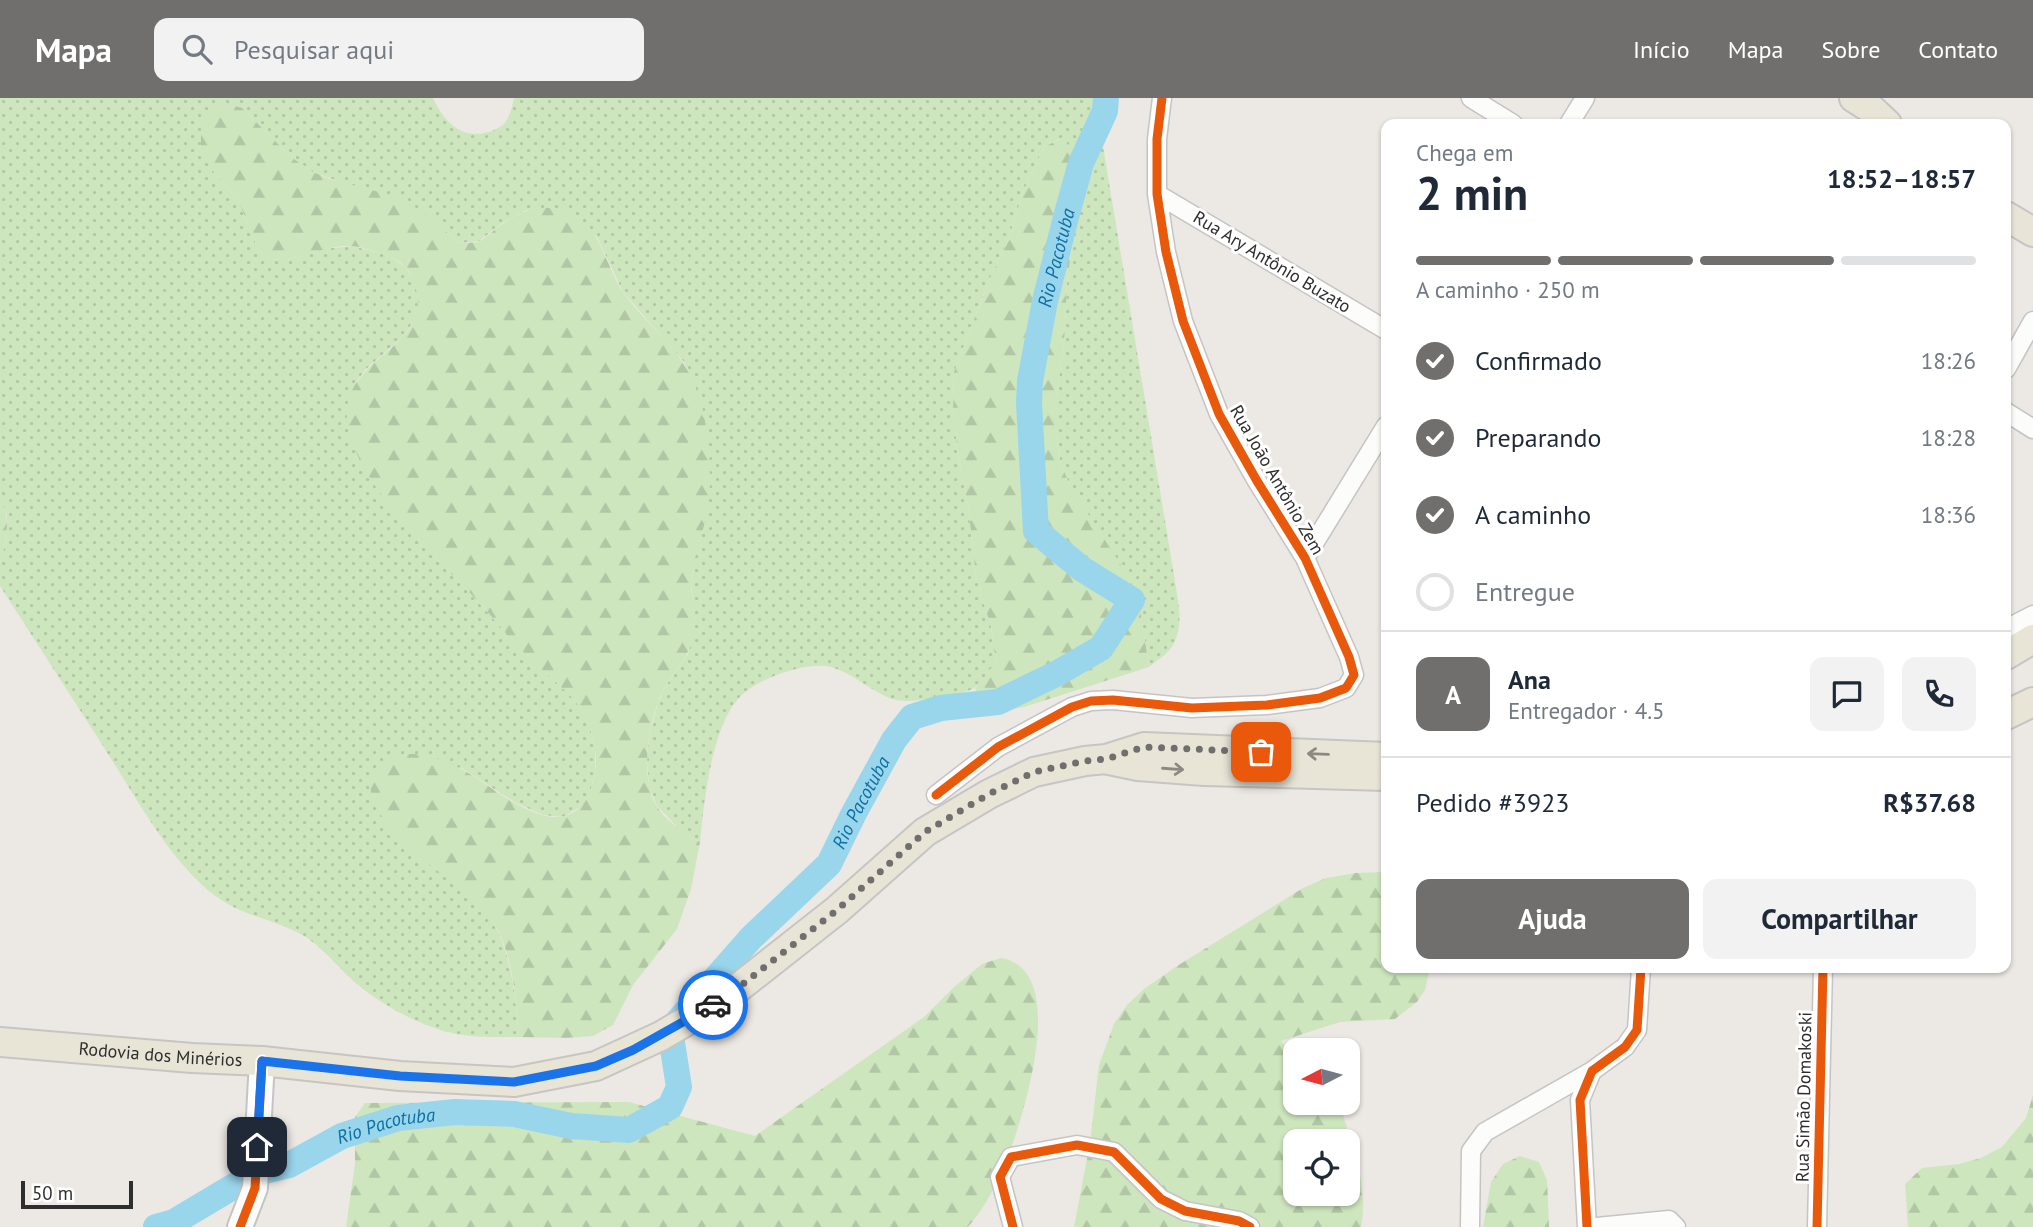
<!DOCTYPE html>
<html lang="pt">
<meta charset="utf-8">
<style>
:root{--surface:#fff;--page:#f2f2f3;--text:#1f2937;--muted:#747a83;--line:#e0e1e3;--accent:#706f6e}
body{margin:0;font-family:"PT Sans",sans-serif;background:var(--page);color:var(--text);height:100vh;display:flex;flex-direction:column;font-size:26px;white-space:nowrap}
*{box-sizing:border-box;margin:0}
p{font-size:23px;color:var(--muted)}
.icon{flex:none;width:38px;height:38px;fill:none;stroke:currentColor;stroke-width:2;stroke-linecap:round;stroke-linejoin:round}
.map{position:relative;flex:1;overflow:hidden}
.drawer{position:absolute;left:1381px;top:21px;width:630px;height:854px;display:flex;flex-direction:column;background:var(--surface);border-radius:14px;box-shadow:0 2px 5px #0004}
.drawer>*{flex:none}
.needle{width:46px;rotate:264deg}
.fabs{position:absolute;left:1283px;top:940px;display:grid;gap:14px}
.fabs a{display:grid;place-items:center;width:77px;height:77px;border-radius:14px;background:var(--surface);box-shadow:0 2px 5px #0004;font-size:35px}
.scale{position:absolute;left:21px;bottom:18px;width:112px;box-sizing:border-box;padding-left:7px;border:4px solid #2e2e2e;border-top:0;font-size:19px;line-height:24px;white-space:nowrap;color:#2e2e2e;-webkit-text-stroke:5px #fff;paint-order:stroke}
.pin{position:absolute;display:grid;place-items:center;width:60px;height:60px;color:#fff;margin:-30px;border-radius:14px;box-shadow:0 4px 10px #0006}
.courier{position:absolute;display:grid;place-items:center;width:70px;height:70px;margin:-35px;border:5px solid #1a73e8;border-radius:50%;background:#fff;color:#222;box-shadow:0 2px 9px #0007}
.overview em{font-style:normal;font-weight:800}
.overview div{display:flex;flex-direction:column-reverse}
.overview{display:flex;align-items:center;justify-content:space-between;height:119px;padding:0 35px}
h1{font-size:46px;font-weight:800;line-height:52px}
.bar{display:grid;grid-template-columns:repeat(4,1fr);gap:10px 7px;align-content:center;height:84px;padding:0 35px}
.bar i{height:9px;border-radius:5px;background:var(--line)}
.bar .selected{background:var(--accent)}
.bar p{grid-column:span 4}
.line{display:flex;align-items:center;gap:18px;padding:0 35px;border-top:2px solid var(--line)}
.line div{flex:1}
.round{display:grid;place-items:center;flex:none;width:74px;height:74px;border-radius:14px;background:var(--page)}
ol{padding:0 35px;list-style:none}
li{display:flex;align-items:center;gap:21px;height:77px}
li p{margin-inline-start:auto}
li .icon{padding:7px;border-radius:50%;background:var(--accent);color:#fff;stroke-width:4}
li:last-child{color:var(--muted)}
li i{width:38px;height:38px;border:4px solid var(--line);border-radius:50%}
.primary-button{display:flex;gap:14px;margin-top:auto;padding:14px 35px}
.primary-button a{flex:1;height:80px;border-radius:14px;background:var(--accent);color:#fff;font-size:28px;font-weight:800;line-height:80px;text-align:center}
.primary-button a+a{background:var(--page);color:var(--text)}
header{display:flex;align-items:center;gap:42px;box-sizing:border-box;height:98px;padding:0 35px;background:var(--accent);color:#fff}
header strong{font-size:33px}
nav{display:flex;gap:38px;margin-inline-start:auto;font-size:24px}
.search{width:490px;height:63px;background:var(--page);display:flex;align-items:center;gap:18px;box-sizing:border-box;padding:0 24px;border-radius:14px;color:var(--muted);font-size:26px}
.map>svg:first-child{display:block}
</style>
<header>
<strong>Mapa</strong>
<div class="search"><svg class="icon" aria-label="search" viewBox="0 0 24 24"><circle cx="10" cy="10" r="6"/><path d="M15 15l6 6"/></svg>Pesquisar aqui</div>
<nav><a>Início</a><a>Mapa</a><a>Sobre</a><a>Contato</a></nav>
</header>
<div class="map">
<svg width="2033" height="1129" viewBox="0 0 2033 1129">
<defs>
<pattern id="grass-dots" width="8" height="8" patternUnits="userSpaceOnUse" patternTransform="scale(1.75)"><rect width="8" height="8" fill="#cee6be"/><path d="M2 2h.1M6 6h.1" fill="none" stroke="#b1c6a4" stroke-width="1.8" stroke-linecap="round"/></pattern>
<pattern id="forest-firs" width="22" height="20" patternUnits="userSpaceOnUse" patternTransform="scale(1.75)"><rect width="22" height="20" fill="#cee6be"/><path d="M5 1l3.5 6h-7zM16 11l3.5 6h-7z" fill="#b1c6a4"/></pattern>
</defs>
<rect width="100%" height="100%" fill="#ece8e4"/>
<path fill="url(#grass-dots)" d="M 0,0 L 433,0 C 439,13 448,27 462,33 C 474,39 494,35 504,26 C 510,19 512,9 514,0 L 1095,0 L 1174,477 C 1177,500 1186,529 1171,550 C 1166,557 1156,563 1149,569 L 1140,511 L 1069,386 L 1060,362 L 1056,337 L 1056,299 L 1064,248 L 1067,184 L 1080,91 L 1061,40 L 1044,49 L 1024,92 L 1008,142 L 990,180 L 954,274 L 953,312 L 958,358 L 968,407 L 976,479 L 991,529 L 996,564 C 990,572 983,583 976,589 C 968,596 920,603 908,603 C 901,603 893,602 887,599 C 867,590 852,575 831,569 C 816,565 793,571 779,576 C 764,582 749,589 738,601 C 711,632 704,704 700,744 L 682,734 L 657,708 L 649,689 L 647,660 L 650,634 L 658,605 L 665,589 L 688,556 L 695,528 L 691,486 L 707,341 L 700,303 L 684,264 L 623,194 L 597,139 L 561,112 L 540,110 L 524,113 L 504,124 L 479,143 L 459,145 L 425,115 L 313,74 L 291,59 L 242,10 L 213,73 L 238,102 L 258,151 L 270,162 L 294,160 L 323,151 L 352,148 L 388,157 L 405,169 L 415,183 L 419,206 L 417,218 L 403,239 L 366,271 L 356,284 L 348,304 L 347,320 L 386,402 L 437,461 L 472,497 L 529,560 L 576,602 L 589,626 L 595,649 L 595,675 L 589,699 L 582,708 L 563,719 L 543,717 L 516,705 L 460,669 L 460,789 C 472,800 486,811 494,826 C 513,860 515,901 519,939 C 498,939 477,940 456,936 C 422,929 383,908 357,886 C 340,872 328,855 310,842 C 292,829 268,823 247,815 C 231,809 215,799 202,787 C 166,753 141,708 115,667 C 77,607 38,547 0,488 L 0,465 L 6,442 L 7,418 L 0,397 Z"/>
<path fill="url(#forest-firs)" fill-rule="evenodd" d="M 222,4 L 242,10 L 291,59 L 313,74 L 330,81 L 397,99 L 425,115 L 459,145 C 465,145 474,145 480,143 C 485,140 492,134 497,130 C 515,116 536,105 560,112 C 603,123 603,167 625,197 C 653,234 688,255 701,304 C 709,335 714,388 706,419 C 701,442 692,463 691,486 C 691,500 696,515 695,529 C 693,555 678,568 665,589 C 649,618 639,677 656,707 C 665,723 685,735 700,744 L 691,791 L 677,831 L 633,887 L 613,927 L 593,938 L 567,940 L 519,939 C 515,901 514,854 491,821 C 472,794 444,780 419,758 C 411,751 403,742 395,734 C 387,725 376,713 372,701 C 369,688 371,671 382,664 C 392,657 402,656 414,656 C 466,659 495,703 542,717 C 587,730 601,679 594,645 C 585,600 559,590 529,560 C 508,540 491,516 470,495 C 431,454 387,414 361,364 C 306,260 429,263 417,195 C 415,185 413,178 406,170 C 399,162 387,157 377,154 C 368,152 359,148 350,148 C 332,147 315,155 297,159 C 288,161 279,161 270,162 L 258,151 L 238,102 L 213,73 L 201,49 L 201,27 L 211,9 Z
M 1062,40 L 1073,52 L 1080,91 L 1067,184 L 1064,248 L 1056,299 L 1056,337 L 1060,362 L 1069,386 L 1128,478 L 1140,511 L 1149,569 L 1024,609 L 998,614 L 985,606 L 975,591 L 996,564 L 991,529 L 976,479 L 968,407 L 958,358 L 953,312 L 954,274 L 990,180 L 1008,142 L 1024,92 L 1044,49 Z
M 0,397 C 11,420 7,442 0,465 Z
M 1384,774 L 1386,776 L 1386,870 L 1430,870 L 1425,892 L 1417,904 L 1395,921 L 1340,924 L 1281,943 L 1287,952 L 1295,958 L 1295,1004 L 1338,1005 L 1340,1008 C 1352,1046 1369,1089 1361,1129 L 1074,1129 L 1090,1045 L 1099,967 L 1114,926 L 1127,907 L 1144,891 L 1177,868 L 1303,790 L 1326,780 L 1356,775 ZM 1295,1043 L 1348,1043 L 1348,1096 L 1295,1096 Z
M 1001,860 C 1072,872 1022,1022 1006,1064 C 997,1086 984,1111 968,1129 L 346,1129 L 355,1066 L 355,1019 L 365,1005 L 629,1004 L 755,1038 L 924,919 L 953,890 L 982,866 Z
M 2033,997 L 2033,1129 L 1908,1129 L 1905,1086 L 1922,1070 L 1959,1066 L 1981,1060 L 2002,1049 L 2026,1020 Z
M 1520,1058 L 1539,1064 L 1547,1082 L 1549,1129 L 1483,1129 L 1491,1084 L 1503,1066 Z"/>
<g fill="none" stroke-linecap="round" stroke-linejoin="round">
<path stroke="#99d6ec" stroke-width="26" id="s1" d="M 156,1129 L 174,1124 L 256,1075 L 289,1067 L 342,1038 L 398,1020 L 455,1014 L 514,1016 L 571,1028 L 629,1032 L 670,1009 L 679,989 L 670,932 L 751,840 L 829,766 L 854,715 L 894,642 L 912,619 L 941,610 L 998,604 L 1056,576 L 1101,550 L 1132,502 L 1082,471 L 1036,433 L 1029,305 L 1030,283 L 1045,203 L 1066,119 L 1081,65 L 1105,13 L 1106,0"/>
<g stroke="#c5c4c5" stroke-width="21">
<path id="street" d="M 1471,0 L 1513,26
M 1569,26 L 1585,0
M 1157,96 L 1386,232
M 2006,271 L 2033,223
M 2006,314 L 2033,331
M 1305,460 L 1386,328
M 2006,531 L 2033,517
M 936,697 L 998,649 L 1072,609 L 1091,603 L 1113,602 L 1192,610 L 1267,607 L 1320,600 L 1346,590 L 1354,577 L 1349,559 L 1305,460 L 1257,383 L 1219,316 L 1183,223 L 1166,154 L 1157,96 L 1157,41 L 1162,0
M 1013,1129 L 1000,1079 L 1011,1059 L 1077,1047 L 1114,1054 L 1161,1101 L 1185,1113 L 1239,1123 L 1250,1129
M 1470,1129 L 1471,1053 L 1485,1034 L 1592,973
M 1587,1129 L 1580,1002 L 1592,973 L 1625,949 L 1637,932 L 1641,870
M 1597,1129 L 1669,1122 L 1676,1129
M 1817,1129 L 1823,870"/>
</g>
<g stroke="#c5c4c5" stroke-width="28">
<path id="secondary" d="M 240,1129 L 255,1090 L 262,963"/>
</g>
<g stroke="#c6c5c4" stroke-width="32">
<g id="primary">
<path d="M 1854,0 L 1870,10 L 1887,26"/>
<path d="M 2006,118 L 2033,134"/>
<path d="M 2006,557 L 2033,541"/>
<path d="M 2006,617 L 2033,604"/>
<path d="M 1109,662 L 1138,668 L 1204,673 L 1386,678"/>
<path id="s2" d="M 0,944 L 192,960 L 262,963 L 400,978 L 514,984 L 596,968 L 661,938 L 724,901 L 837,812 L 925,734 L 989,696 L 1034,674 L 1085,663 L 1106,661 L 1144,649 L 1386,659"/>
</g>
</g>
<use href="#street" stroke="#fcfcfb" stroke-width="18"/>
<use href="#secondary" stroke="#fcfcfb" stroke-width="24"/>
<use href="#primary" stroke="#e8e4d6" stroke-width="28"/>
<g stroke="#fff" stroke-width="13">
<path id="cycleway" d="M 936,697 L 998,649 L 1072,609 L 1091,603 L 1113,602 L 1192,610 L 1267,607 L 1320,600 L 1346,590 L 1354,577 L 1349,559 L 1305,460 L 1257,383 L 1219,316 L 1183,223 L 1166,154 L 1157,96 L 1157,41 L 1162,0
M 240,1129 L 255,1090 L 262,963
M 1013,1129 L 1000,1079 L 1011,1059 L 1077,1047 L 1114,1054 L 1161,1101 L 1185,1113 L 1239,1123 L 1250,1129
M 1587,1129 L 1580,1002 L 1592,973 L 1625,949 L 1637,932 L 1641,870
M 1817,1129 L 1823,870"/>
</g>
<use href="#cycleway" stroke="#e8590c" stroke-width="9"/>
</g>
<defs><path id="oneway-shaft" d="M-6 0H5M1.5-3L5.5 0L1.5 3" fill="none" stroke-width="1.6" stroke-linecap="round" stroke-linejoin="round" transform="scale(1.75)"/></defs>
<g stroke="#8b8982">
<use href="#oneway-shaft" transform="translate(1318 656) rotate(-178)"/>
<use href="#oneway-shaft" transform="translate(1173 671) rotate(4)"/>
</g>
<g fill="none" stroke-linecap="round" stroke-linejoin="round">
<path stroke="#706f6e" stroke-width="7" stroke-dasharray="0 12.6" d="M 713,907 L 724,901 L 837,812 L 925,734 L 989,696 L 1034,674 L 1085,663 L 1106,661 L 1144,649 L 1261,654"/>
<path stroke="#1a73e8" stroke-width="9" d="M 257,1049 L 262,963 L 400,978 L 514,984 L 596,968 L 633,952 L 713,907"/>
</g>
<g text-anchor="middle" stroke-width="6" stroke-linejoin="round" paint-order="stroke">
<g font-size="18" fill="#2e2e2e" stroke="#fff">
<text transform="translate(1272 164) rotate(31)" y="6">Rua Ary Antônio Buzato</text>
<text transform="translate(1277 382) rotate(60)" y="6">Rua João Antônio Zem</text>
<text dy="6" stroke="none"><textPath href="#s2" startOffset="161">Rodovia dos Minérios</textPath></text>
<text transform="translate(1804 999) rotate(-89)" y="6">Rua Simão Domakoski</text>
</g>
<g font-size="19" font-style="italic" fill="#0d6fa3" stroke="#fff">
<text dy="7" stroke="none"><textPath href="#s1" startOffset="1682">Rio Pacotuba</textPath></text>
<text dy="7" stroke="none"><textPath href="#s1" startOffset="926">Rio Pacotuba</textPath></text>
<text dy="7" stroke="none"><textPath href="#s1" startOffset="254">Rio Pacotuba</textPath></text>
</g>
</g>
</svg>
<div class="fabs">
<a><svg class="needle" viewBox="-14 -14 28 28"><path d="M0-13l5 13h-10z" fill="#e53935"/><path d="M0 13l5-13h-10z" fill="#747a83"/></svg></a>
<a><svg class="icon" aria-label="locate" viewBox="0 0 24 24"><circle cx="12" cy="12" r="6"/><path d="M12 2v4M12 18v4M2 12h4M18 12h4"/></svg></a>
</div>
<div class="scale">50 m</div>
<div class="pin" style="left:1261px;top:654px;background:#ea580c"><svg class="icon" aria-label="bag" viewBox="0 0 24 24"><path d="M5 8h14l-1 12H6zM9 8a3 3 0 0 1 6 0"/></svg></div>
<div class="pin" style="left:257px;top:1049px;background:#1f2937"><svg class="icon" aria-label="home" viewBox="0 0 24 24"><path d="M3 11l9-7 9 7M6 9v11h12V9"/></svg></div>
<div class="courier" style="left:713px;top:907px"><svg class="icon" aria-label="car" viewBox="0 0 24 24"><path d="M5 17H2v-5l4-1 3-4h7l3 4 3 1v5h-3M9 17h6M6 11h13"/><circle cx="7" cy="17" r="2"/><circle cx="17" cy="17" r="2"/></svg></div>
<section class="drawer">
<div class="overview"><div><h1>2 min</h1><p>Chega em</p></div><em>18:52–18:57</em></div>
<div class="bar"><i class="selected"></i><i class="selected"></i><i class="selected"></i><i></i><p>A caminho · 250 m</p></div>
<ol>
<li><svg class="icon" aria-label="check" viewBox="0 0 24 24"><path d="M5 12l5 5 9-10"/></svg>Confirmado<p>18:26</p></li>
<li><svg class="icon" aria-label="check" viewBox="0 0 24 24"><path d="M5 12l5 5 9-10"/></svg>Preparando<p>18:28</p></li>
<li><svg class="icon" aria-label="check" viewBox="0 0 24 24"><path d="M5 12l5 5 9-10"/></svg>A caminho<p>18:36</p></li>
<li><i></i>Entregue</li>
</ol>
<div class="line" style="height:126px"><b class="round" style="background:var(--accent);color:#fff">A</b><div><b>Ana</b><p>Entregador · 4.5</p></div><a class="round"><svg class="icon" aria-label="chat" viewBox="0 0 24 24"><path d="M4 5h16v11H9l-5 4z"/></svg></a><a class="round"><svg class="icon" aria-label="phone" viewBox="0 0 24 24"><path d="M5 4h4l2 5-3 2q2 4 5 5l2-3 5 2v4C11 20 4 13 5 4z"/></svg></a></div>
<div class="line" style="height:91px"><div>Pedido #3923</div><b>R$37.68</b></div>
<div class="primary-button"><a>Ajuda</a><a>Compartilhar</a></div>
</section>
</div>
